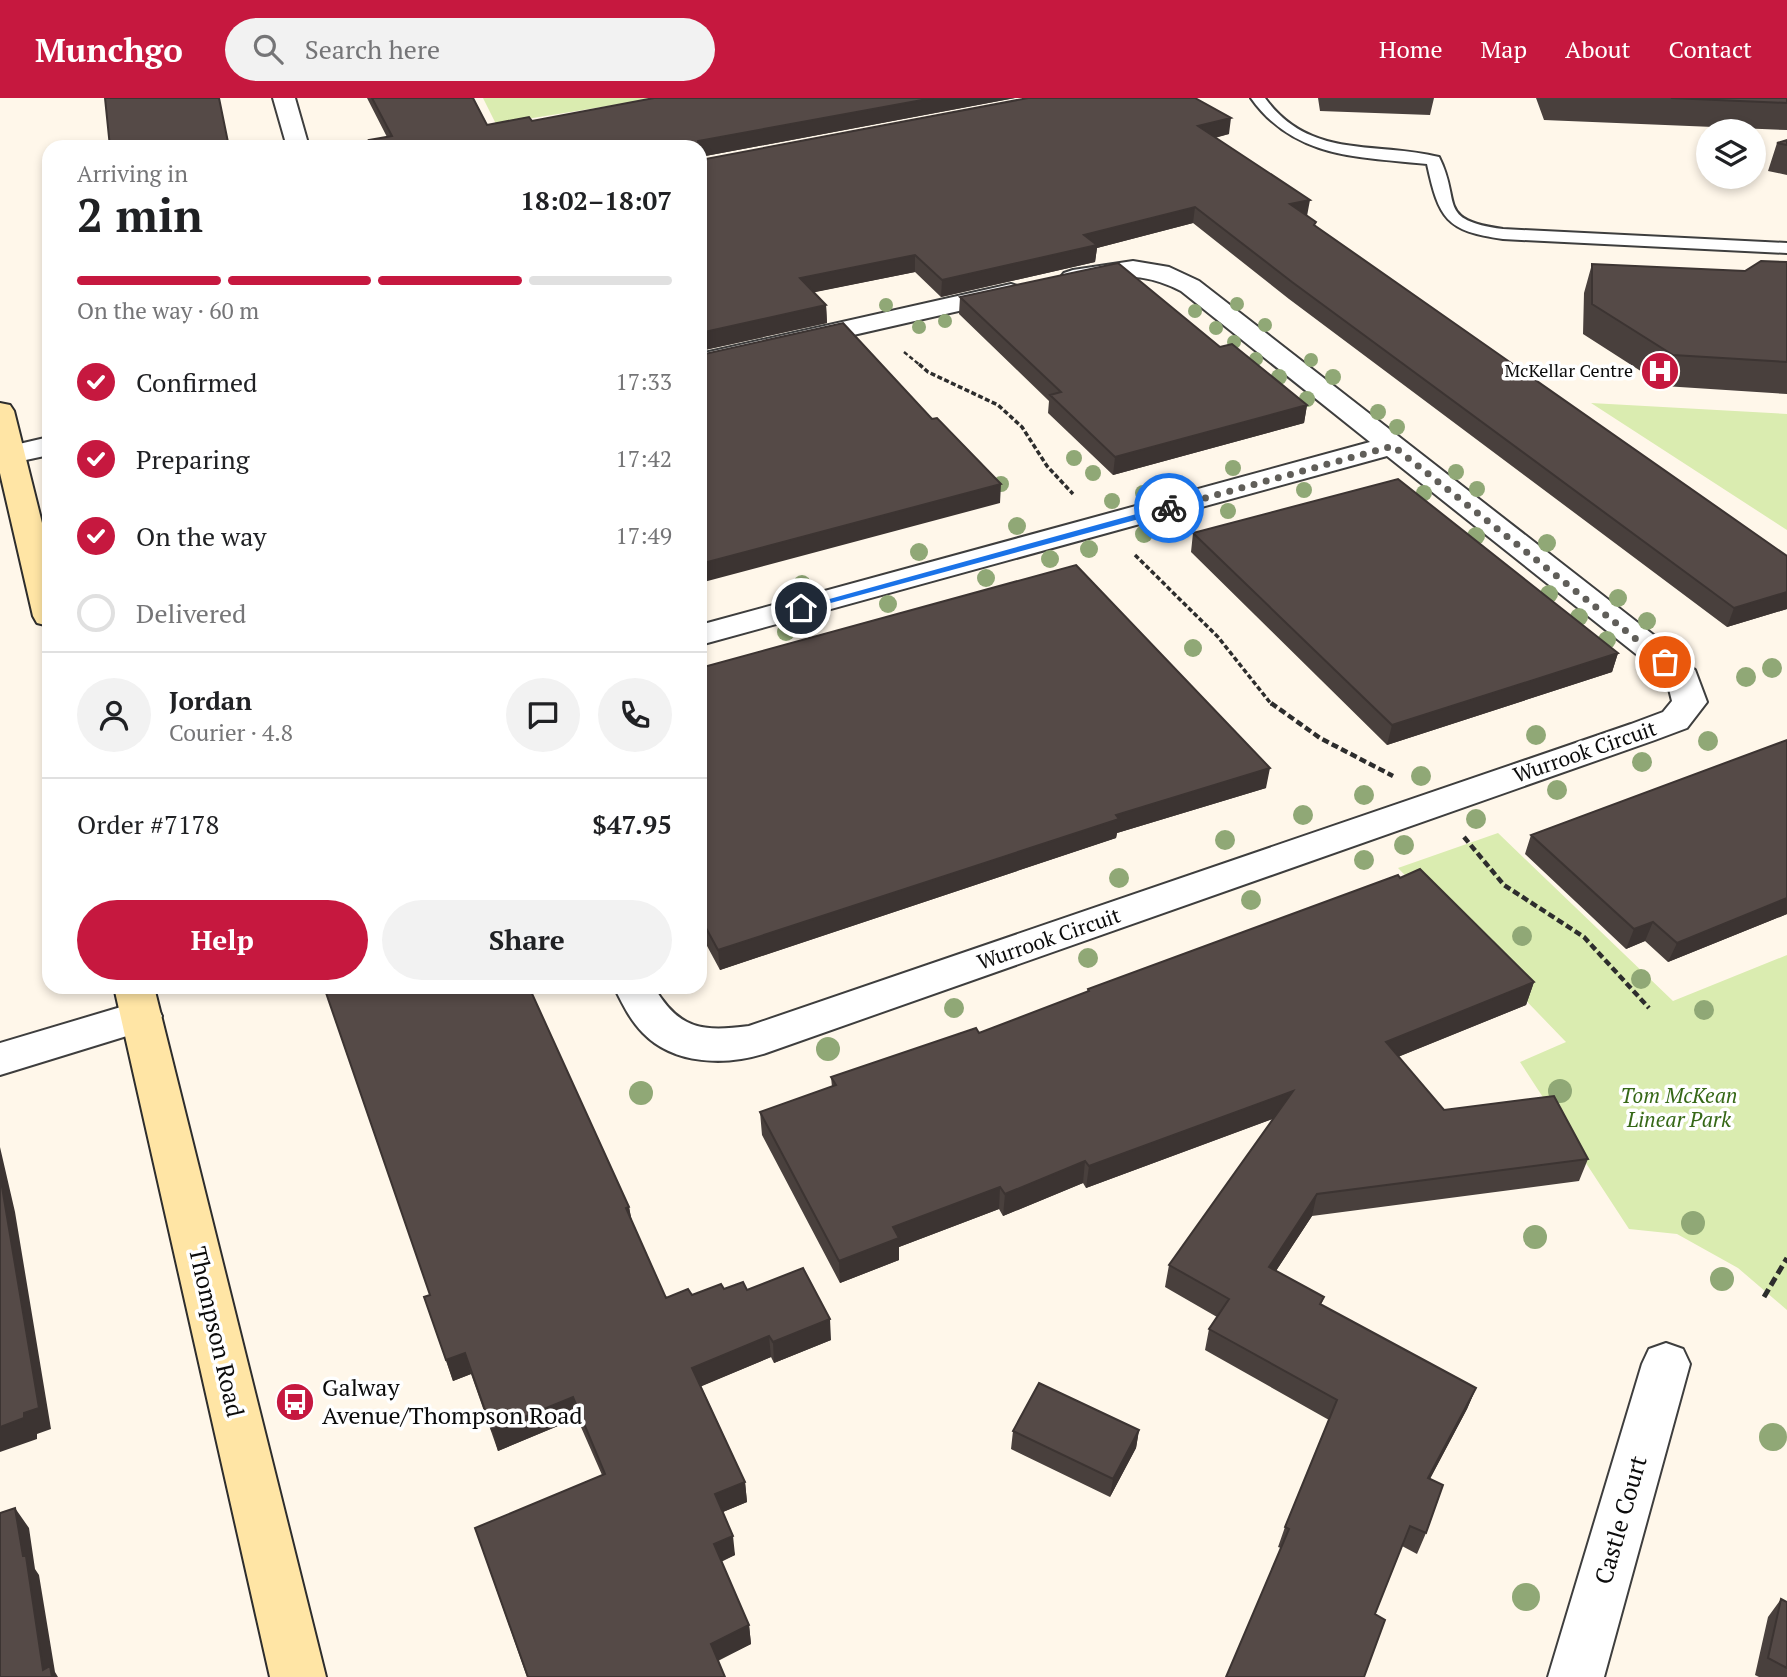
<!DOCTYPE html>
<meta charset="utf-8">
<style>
:root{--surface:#fff;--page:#f2f2f2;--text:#202124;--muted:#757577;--line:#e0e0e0;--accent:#c6183f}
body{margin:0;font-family:"PT Serif",serif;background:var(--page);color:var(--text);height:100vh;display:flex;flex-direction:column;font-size:26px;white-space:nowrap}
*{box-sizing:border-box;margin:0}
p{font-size:23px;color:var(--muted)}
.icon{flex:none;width:38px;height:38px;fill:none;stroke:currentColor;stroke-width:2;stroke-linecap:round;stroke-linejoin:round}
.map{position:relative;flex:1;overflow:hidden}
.sheet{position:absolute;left:42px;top:42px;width:665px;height:854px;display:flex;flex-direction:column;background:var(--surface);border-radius:21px;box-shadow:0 4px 10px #0003}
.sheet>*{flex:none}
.tools{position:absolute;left:1696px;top:21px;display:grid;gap:14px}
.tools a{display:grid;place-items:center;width:70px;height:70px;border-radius:50%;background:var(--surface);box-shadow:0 4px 10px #0003;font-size:35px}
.pin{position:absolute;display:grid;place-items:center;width:60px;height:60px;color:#fff;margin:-30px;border:4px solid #fff;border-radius:50%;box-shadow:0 2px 7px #0007}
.courier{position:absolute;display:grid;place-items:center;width:70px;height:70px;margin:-35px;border:5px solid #1a73e8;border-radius:50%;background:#fff;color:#222;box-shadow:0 2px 9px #0007}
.overview em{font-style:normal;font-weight:700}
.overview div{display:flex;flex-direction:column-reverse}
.overview{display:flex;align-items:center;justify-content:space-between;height:119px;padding:0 35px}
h1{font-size:46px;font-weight:700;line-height:52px}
.bar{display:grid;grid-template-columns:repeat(4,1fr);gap:10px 7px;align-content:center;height:84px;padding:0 35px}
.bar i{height:9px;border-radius:5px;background:var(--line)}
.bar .current{background:var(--accent)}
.bar p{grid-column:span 4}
.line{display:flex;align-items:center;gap:18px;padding:0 35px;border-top:2px solid var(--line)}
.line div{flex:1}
.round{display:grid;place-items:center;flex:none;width:74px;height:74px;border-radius:37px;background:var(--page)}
ol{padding:0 35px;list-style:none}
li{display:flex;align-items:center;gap:21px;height:77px}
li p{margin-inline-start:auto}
li .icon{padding:7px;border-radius:50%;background:var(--accent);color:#fff;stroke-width:4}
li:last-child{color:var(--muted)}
li i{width:38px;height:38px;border:4px solid var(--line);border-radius:50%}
.primary-button{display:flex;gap:14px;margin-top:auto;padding:14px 35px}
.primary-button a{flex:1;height:80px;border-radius:42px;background:var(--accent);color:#fff;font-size:28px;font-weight:700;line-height:80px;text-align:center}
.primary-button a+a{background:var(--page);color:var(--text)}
header{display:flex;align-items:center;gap:42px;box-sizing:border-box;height:98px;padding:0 35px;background:var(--accent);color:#fff}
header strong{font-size:33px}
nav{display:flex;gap:38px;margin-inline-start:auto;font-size:24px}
.search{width:490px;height:63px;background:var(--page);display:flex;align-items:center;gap:18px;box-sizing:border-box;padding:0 24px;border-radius:38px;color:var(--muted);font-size:26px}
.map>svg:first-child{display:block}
</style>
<header>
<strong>Munchgo</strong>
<div class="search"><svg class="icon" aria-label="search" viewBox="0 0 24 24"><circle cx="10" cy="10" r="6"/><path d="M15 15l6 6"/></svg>Search here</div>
<nav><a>Home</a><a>Map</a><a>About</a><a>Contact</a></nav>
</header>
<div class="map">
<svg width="1787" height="1579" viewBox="0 0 1787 1579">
<rect width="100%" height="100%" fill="#fff7ea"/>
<path fill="#daecb0" d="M 483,0 L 658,0 L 496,26 Z
M 1591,305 L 1787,316 L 1787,432 Z
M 1498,735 L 1673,903 L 1787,857 L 1787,1212 L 1738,1170 L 1677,1136 L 1629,1131 L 1520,964 L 1566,944 L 1398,770 Z"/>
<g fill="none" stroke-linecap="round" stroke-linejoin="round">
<g stroke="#3e3e3e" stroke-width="4">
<path id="lane" d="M 1251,0 L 1265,0 C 1310,62 1375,43 1439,59 C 1462,104 1435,122 1503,131 L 1787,145 L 1787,155 L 1503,141 C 1446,133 1439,121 1427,66 C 1360,59 1294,61 1251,0 Z"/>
</g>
<g stroke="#3e3e3e" stroke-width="4">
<path id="street" d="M 273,0 L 295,0 L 309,49 L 287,49 Z
M 1133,163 L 1169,169 L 1199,183 L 1660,542 L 1695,572 L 1707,604 L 1687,630 L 1655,642 L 766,955 C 726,968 674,967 643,935 C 630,922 622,905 614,889 L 654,889 C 679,932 703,934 749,928 L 1631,626 L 1663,614 L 1672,603 L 1667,583 L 1636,556 L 1387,358 L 700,547 L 700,527 L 1370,344 L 1181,193 C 1154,179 1131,176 1102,181 C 1089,184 1077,189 1064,185 L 1060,180 L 1064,175 L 1073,172 Z
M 1011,186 L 1020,189 L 1024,194 L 1020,199 L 700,272 L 700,256 Z
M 49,339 L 49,357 L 12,365 L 0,360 L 2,350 Z
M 141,903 L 156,907 L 162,918 L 156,929 L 0,977 L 0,945 Z
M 1666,1245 L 1683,1251 L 1690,1266 L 1604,1579 L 1548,1579 L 1642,1266 L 1649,1251 Z"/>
</g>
<g stroke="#2d2d2d" stroke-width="4">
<path id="secondary" d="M 0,305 L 10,307 L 14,313 L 49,453 L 49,528 L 37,525 L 33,518 L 0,375 Z
M 114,889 L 154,889 L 326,1579 L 270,1579 Z"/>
</g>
<path stroke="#2d2d2d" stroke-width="2.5" stroke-dasharray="4.5 2.5" stroke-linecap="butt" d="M 904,254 L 921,268"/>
<path stroke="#2d2d2d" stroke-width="3.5" stroke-dasharray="5 2.5" stroke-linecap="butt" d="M 919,266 L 928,274 L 998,307 L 1022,329 L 1047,368 L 1073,396
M 1135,457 L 1218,539 L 1272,607"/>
<path stroke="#2d2d2d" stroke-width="4.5" stroke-dasharray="7 3.5" stroke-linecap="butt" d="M 1271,605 L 1320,640 L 1393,678
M 1464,739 L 1504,787 L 1584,839 L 1649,910"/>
<path stroke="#2d2d2d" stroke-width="5" stroke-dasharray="9 4.5" stroke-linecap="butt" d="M 1764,1199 L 1787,1160"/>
<use href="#lane" fill="#fff" fill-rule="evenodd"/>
<use href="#street" fill="#fff" fill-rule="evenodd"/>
<use href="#secondary" fill="#ffe5a5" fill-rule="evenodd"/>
</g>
<g fill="#90a876">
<circle cx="1237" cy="206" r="7"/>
<circle cx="886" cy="207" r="7"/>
<circle cx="1195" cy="213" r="7"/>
<circle cx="945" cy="223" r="7"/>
<circle cx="1265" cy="227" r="7"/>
<circle cx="919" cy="229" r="7"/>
<circle cx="1216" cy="230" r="7"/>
<circle cx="1234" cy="244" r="7"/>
<circle cx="1256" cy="261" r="7"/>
<circle cx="1311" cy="262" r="7"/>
<circle cx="1279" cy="279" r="8"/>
<circle cx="1333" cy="279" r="8"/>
<circle cx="1307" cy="301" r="8"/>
<circle cx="1378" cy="314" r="8"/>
<circle cx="1397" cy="329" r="8"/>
<circle cx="1074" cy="360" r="8"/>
<circle cx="1233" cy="370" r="8"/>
<circle cx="1456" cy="374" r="8"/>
<circle cx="1093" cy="375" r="8"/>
<circle cx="1001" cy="386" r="8"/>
<circle cx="1477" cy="391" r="8"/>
<circle cx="1304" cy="392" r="8"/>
<circle cx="1143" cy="395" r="8"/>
<circle cx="1424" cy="395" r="8"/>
<circle cx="1112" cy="403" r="8"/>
<circle cx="1228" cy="413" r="8"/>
<circle cx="1186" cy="424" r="9"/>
<circle cx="1017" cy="428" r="9"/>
<circle cx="1144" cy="436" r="9"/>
<circle cx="1476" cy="438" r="9"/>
<circle cx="1547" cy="445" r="9"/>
<circle cx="1089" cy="451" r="9"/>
<circle cx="919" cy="454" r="9"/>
<circle cx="1050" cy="461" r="9"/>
<circle cx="986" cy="480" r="9"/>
<circle cx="802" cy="486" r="9"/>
<circle cx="1549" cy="496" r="9"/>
<circle cx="1618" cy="500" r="9"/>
<circle cx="888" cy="506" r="9"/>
<circle cx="1579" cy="519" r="9"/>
<circle cx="1647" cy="523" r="9"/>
<circle cx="786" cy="534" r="9"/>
<circle cx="1607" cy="542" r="9"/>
<circle cx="1193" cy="550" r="9"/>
<circle cx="1772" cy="570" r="10"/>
<circle cx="1746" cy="579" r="10"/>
<circle cx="1536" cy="637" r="10"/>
<circle cx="1708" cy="643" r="10"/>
<circle cx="1642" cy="664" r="10"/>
<circle cx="1421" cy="678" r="10"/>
<circle cx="1557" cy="692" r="10"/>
<circle cx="1364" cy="697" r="10"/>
<circle cx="1303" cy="717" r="10"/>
<circle cx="1476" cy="721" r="10"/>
<circle cx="1225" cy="742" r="10"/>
<circle cx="1404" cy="747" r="10"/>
<circle cx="1364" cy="762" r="10"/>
<circle cx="1119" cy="780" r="10"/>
<circle cx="1251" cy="802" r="10"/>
<circle cx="1522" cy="838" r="10"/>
<circle cx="1088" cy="860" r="10"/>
<circle cx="1641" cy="881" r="10"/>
<circle cx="954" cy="910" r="10"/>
<circle cx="1704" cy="912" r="10"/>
<circle cx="828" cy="951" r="12"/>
<circle cx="1560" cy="993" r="12"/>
<circle cx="641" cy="995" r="12"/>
<circle cx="1693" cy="1125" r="12"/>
<circle cx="1535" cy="1139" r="12"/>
<circle cx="1722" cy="1181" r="12"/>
<circle cx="1773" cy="1339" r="14"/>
<circle cx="1526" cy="1499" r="14"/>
</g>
<path fill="#49403d" d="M 367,0 L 473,0 L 487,27 L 532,23 L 654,0 L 1015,0 L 700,59 L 700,49 L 370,49 L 369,42 L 387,39 Z
M 1318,0 L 1434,0 L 1430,17 L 1320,13 Z
M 1536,0 L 1787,0 L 1787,32 L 1544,22 Z
M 1229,36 L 1215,40 L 1307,118 L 1315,128 L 1787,458 L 1787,511 L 1727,529 L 1289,201 L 1193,125 L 1097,150 L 1095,164 L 941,199 L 915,174 L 814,194 L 826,207 L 827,225 L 700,253 L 700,62 Z
M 1787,42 L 1787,77 L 1768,73 L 1777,45 Z
M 1787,164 L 1787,296 L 1664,288 L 1583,236 L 1584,195 L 1592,166 L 1745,173 Z
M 960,199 L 1220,249 L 1307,307 L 1304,325 L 1113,377 L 1048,315 L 1049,303 L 959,216 Z
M 1193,435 L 1618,555 L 1612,574 L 1387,647 L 1191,454 Z
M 700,570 L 1266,690 L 1117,735 L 1116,740 L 720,872 L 700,835 Z
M 1787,642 L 1787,816 L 1668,864 L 1645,843 L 1626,851 L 1525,756 L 1531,737 Z
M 1534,884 L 1526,907 L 1398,959 L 1444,1012 L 1588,1061 L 1579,1083 L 1312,1118 L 1276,1173 L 1324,1199 L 1321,1207 L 1476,1290 L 1467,1311 L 1430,1381 L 1426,1435 L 1417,1456 L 1402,1448 L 1375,1516 L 1364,1579 L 1281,1450 L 1278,1449 L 1285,1429 L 1329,1322 L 1205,1252 L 1209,1231 L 1217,1219 L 1165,1189 L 1169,1167 L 1273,1021 L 1086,1090 L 1083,1085 L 1003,1118 L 999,1111 L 899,1149 L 899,1162 L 840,1185 L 762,1037 L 760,1014 L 832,989 L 831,979 L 979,935 L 1087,894 L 1088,891 Z
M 324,889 L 529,889 L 629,1109 L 632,1124 L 666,1200 L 692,1197 L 724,1191 L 747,1192 L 831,1242 L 774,1265 L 771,1259 L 701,1288 L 745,1384 L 747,1404 L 723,1414 L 735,1457 L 721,1463 L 749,1527 L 751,1546 L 718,1563 L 725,1579 L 527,1579 L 475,1430 L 602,1377 L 577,1320 L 498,1353 L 471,1276 L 453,1283 L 424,1199 L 430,1197 Z
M 1139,1332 L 1136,1350 L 1110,1399 L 1011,1351 L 1013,1333 Z
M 1781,1501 L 1787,1504 L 1787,1579 L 1759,1579 L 1755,1577 L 1768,1519 Z"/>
<path fill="#3c3432" d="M 933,0 L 1015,0 L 700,59 L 700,49 L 698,49 L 698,43 Z
M 1231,20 L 1229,36 L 1196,44 L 1198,28 Z
M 1310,102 L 1307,118 L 1290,106 Z
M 1195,109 L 1193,125 L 1097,150 L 1095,164 L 941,199 L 942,182 L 1084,137 Z
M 915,157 L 915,174 L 801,197 L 800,180 Z
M 826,207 L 827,225 L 700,253 L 700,235 Z
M 1307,307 L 1304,325 L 1113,377 L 1115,359 Z
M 1001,386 L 1000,405 L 700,485 L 700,466 Z
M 1787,494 L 1787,511 L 1727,529 L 1734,510 Z
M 1618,555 L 1612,574 L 1387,647 L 1392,627 Z
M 1270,670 L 1266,690 L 1117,735 L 1116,740 L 720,872 L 718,852 L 1116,717 Z
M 1787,800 L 1787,816 L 1668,864 L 1677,845 Z
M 1653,824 L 1645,843 L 1626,851 L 1634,831 Z
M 1534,884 L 1526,907 L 1380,966 L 1386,944 Z
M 1293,993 L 1288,1015 L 1086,1090 L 1089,1068 Z
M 0,1049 L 15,1114 L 51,1331 L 37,1336 L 37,1341 L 0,1354 Z
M 1085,1063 L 1083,1085 L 1003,1118 L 1005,1096 Z
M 1000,1089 L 999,1111 L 899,1149 L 899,1162 L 840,1185 L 839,1163 L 893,1129 Z
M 1317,1096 L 1312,1118 L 1264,1191 L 1269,1169 Z
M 629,1109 L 633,1131 L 626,1110 Z
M 830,1221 L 831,1242 L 774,1265 L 773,1244 Z
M 769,1238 L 771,1259 L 695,1291 L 692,1270 Z
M 465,1255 L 471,1276 L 453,1283 L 446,1262 Z
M 1476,1290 L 1467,1311 L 1419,1401 L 1428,1380 Z
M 573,1299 L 577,1320 L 498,1353 L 492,1332 Z
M 1139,1332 L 1136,1350 L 1110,1399 L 1113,1381 Z
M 745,1384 L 747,1404 L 718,1416 L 715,1396 Z
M 15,1410 L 29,1430 L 35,1471 L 39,1477 L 55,1574 L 58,1579 L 49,1579 L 43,1572 Z
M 733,1438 L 735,1457 L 717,1466 L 714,1446 Z
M 749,1527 L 751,1546 L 714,1564 L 711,1546 Z"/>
<path fill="#554a47" stroke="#3c3432" stroke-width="2" d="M 105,0 L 219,0 L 229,49 L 110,49 Z
M 372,0 L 473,0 L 487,27 L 529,19 L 532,23 L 654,0 L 933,0 L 698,43 L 698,49 L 373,49 L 369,42 L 392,38 Z
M 1028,0 L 1195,0 L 1231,20 L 1198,28 L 1310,102 L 1290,106 L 1316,124 L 1314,127 L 1787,458 L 1787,494 L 1734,510 L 1292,184 L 1195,109 L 1084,137 L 1097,147 L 942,182 L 915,157 L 800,180 L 826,207 L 700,235 L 700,62 Z
M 1671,0 L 1787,0 L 1787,5 Z
M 1787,42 L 1787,47 L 1777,45 Z
M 1761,163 L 1787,164 L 1787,264 L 1673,257 L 1592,206 L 1592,166 L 1745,173 Z
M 1118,165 L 1220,249 L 1232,246 L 1307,307 L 1115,359 L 1050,297 L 1061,294 L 960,199 Z
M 843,225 L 932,321 L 937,320 L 1001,386 L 700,466 L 700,257 Z
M 1398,381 L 1618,555 L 1392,627 L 1193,435 Z
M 1076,467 L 1270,670 L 1116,717 L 1119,721 L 718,852 L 700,819 L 700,570 Z
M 1787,642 L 1787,800 L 1677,845 L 1653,824 L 1634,831 L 1531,737 Z
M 1420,771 L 1534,884 L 1386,944 L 1444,1012 L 1554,998 L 1588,1061 L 1317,1096 L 1269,1169 L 1324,1199 L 1320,1206 L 1476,1290 L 1428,1380 L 1443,1387 L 1426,1435 L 1410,1428 L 1375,1516 L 1385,1522 L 1364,1579 L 1226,1579 L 1289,1431 L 1285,1429 L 1337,1302 L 1209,1231 L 1229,1201 L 1169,1167 L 1293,993 L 1089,1068 L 1085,1063 L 1005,1096 L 1000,1089 L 893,1129 L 899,1140 L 839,1163 L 760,1014 L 836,987 L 831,979 L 976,930 L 979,935 L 1089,893 L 1088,891 L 1398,777 L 1400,780 Z
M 324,889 L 529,889 L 629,1109 L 626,1110 L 666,1200 L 688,1191 L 692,1197 L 721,1186 L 724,1191 L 743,1184 L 747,1192 L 803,1170 L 830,1221 L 773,1244 L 769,1238 L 692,1270 L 745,1384 L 715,1396 L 733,1438 L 714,1446 L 749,1527 L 711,1546 L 725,1579 L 528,1579 L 475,1430 L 605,1376 L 573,1299 L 492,1332 L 465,1255 L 446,1262 L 424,1199 L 430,1197 Z
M 0,1077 L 39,1310 L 24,1315 L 24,1320 L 0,1329 Z
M 1039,1285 L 1139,1332 L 1113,1381 L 1013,1333 Z
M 15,1410 L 23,1458 L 26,1458 L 43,1572 L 50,1568 L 52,1579 L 0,1579 L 0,1415 Z
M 1781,1501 L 1787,1504 L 1787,1570 L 1768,1560 Z"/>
<path fill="#1a73e8" d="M 1169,407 L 1172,412 L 805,512 L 797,510 Z"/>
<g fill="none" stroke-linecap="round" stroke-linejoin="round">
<path stroke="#605e59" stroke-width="7" stroke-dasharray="0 12.6" d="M 1169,410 L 1393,348 L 1665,564"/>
</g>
<defs>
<g id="hospital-disc" transform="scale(2.0125)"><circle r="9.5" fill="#c6183f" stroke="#fff"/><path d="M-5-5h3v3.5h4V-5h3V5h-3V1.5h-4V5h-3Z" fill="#fff"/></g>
<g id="bus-disc" transform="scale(2.0125)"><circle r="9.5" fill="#c6183f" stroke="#fff"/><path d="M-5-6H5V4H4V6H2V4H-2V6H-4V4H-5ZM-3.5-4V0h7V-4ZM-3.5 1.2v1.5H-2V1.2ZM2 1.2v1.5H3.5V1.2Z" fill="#fff"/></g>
</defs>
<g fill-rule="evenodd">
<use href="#hospital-disc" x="1660" y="273"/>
<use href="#bus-disc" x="295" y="1304"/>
</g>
<g text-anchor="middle" stroke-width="7" stroke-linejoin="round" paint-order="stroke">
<g font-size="18" fill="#0b0b0b" stroke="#fff" text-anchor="end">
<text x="1633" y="279">McKellar Centre</text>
</g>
<g font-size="21" fill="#0b0b0b" stroke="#fff">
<text transform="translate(1585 654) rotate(-19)" y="7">Wurrook Circuit</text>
<text transform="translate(1049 841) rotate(-19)" y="7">Wurrook Circuit</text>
</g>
<g font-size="21" font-style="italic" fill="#366817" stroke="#fff">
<text x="1679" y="1005">Tom McKean<tspan x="1679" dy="24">Linear Park</tspan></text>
</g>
<g font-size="24" fill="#0b0b0b" stroke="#fff">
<text transform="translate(216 1234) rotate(77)" y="8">Thompson Road</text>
<text transform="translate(1621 1422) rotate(-74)" y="8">Castle Court</text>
</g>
<g font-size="24" fill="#0b0b0b" stroke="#fff" text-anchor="start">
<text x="322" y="1298">Galway<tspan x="322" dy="28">Avenue/Thompson Road</tspan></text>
</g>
</g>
</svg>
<div class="tools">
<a><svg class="icon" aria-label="layers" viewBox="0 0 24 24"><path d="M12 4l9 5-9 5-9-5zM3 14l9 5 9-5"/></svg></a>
</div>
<div class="pin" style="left:1665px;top:564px;background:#ea580c"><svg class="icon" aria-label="bag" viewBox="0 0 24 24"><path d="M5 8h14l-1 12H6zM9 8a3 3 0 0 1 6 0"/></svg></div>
<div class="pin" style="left:801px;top:510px;background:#1f2937"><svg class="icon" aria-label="home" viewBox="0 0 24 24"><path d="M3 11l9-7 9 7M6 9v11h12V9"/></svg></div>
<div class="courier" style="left:1169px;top:410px"><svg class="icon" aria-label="bike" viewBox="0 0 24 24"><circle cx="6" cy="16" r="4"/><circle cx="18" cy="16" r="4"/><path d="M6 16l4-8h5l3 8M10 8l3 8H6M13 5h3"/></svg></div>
<section class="sheet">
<div class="overview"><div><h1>2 min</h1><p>Arriving in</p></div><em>18:02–18:07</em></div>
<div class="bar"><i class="current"></i><i class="current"></i><i class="current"></i><i></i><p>On the way · 60 m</p></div>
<ol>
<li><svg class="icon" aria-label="check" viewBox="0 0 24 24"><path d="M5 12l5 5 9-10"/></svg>Confirmed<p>17:33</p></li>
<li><svg class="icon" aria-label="check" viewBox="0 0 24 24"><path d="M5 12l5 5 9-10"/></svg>Preparing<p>17:42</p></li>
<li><svg class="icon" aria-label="check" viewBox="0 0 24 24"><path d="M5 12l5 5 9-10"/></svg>On the way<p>17:49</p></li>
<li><i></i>Delivered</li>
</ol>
<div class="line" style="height:126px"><a class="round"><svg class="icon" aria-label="person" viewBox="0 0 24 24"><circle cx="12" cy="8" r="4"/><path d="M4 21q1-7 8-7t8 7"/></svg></a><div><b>Jordan</b><p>Courier · 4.8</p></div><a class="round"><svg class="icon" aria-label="chat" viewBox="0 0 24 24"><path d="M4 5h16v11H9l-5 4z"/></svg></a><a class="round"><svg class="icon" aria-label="phone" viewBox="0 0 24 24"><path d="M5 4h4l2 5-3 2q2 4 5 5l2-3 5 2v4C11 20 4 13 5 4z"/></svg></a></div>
<div class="line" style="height:91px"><div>Order #7178</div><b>$47.95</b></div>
<div class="primary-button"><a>Help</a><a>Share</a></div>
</section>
</div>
